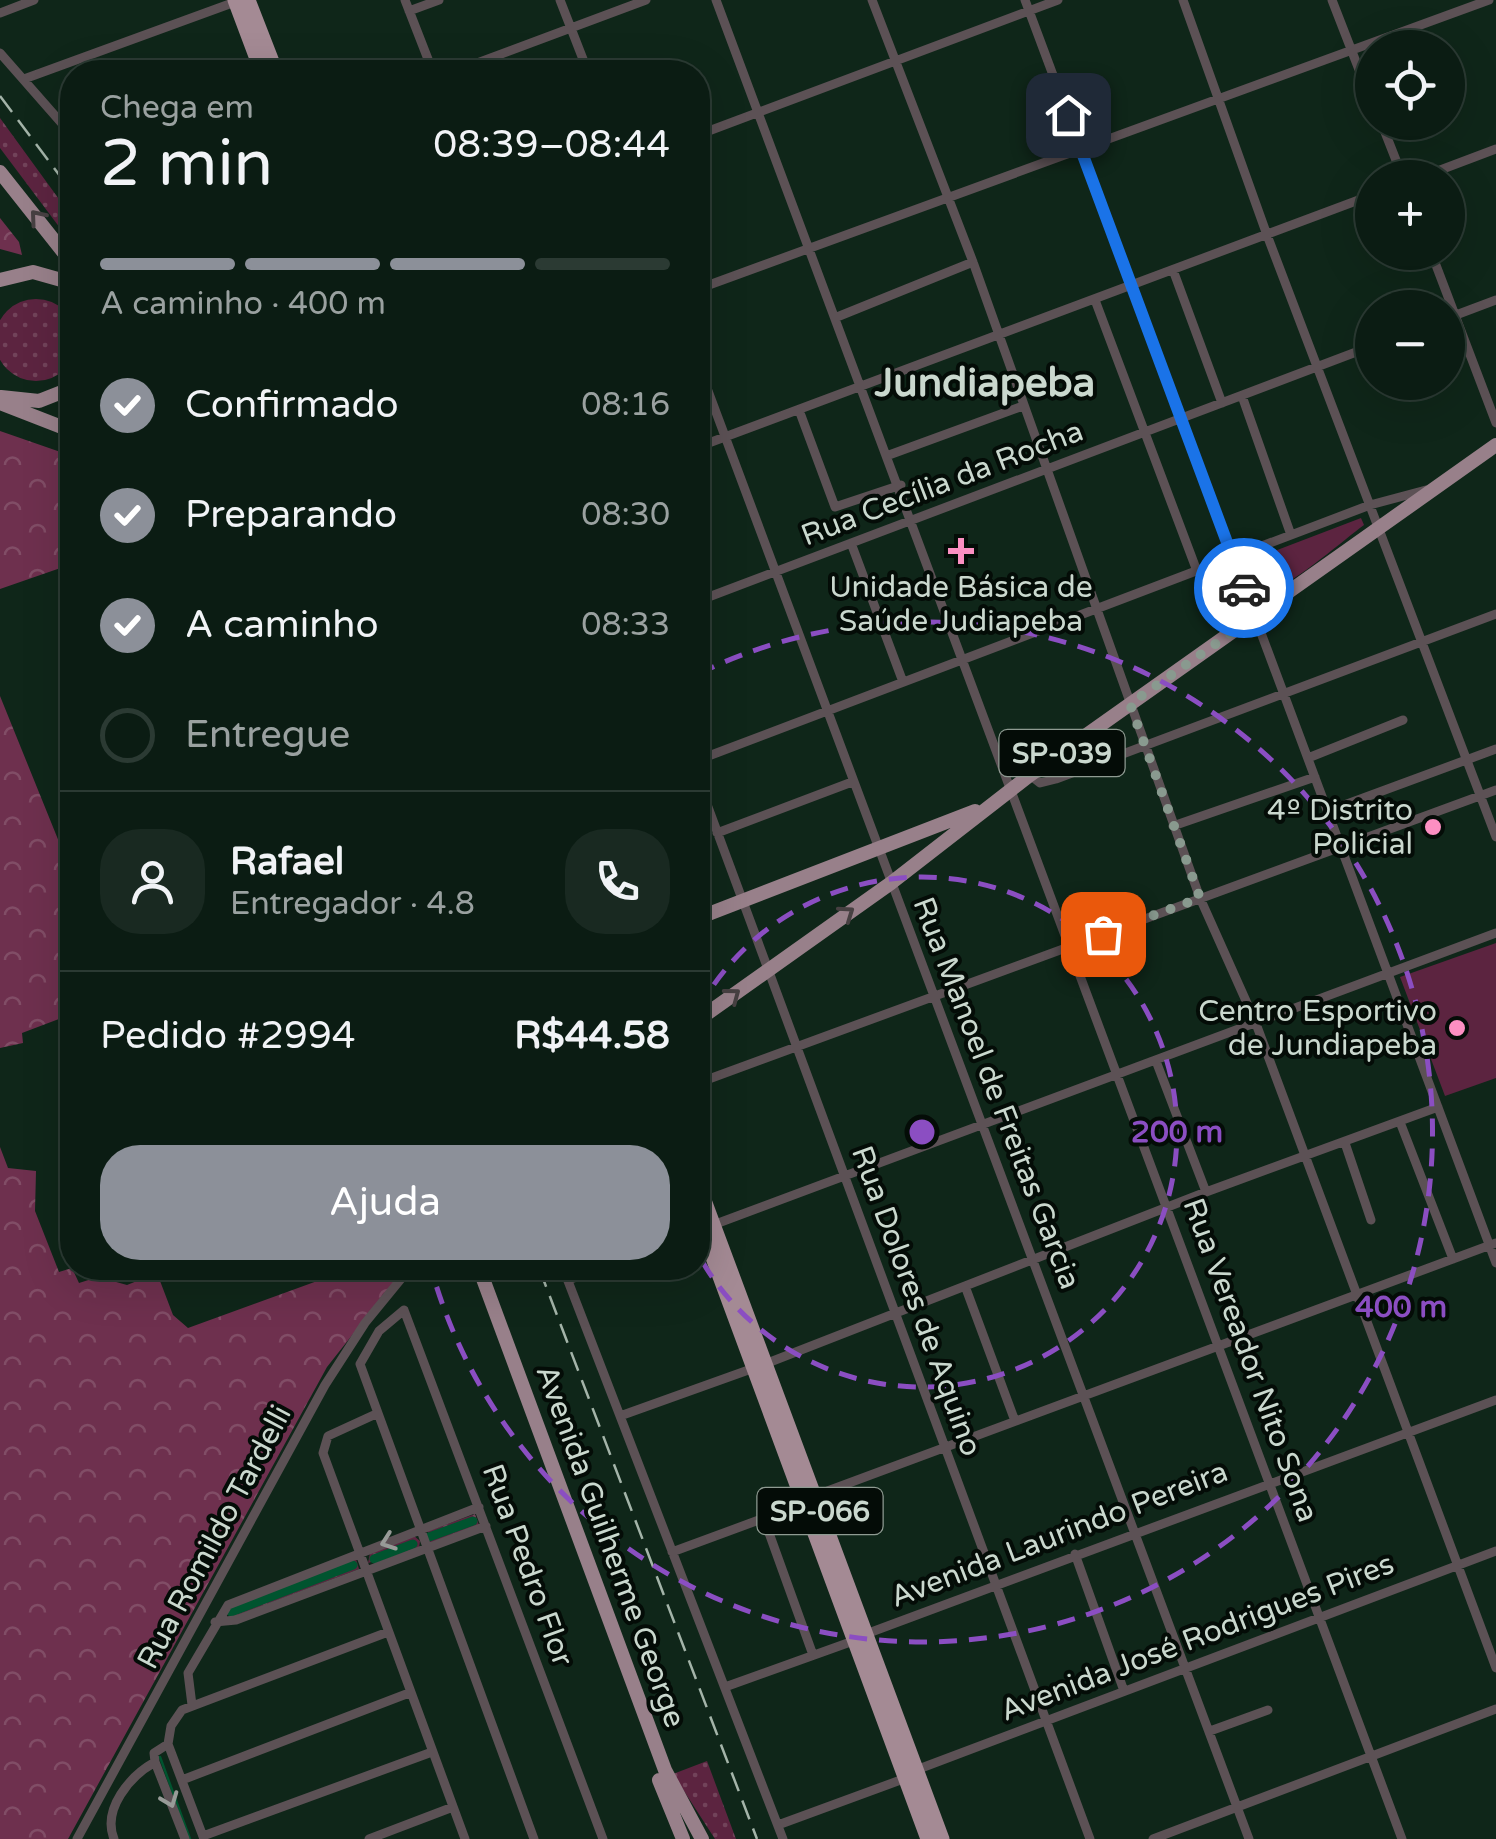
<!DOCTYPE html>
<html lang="pt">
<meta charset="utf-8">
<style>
:root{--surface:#0b1c13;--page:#192921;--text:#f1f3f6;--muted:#9aa1a0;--line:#2b3a33;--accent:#8c9099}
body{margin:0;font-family:"Varela Round",sans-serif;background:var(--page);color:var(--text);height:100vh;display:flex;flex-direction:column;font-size:38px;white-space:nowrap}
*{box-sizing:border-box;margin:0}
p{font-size:32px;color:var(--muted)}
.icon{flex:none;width:55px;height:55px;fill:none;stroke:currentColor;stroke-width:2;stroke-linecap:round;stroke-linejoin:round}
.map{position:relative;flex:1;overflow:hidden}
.sheet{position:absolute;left:60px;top:60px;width:650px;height:1220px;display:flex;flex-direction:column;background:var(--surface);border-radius:40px;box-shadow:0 10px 40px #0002,0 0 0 2px var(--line)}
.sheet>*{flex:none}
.fabs{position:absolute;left:1355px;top:30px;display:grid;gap:20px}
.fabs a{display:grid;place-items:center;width:110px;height:110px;border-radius:50%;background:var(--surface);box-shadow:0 10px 40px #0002,0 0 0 2px var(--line);font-size:50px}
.pin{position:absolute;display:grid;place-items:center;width:85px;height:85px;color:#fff;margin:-42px;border-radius:20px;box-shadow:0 5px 15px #0006}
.courier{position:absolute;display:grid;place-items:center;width:100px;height:100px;margin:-50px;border:8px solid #1a73e8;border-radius:50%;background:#fff;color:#222;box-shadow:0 2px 12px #0007}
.overview em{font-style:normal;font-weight:600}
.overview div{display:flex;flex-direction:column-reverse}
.overview{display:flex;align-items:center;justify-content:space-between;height:170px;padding:0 40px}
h1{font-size:65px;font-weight:600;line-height:75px}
.bar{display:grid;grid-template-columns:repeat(4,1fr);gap:15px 10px;align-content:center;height:120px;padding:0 40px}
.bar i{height:12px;border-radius:8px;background:var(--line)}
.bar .current{background:var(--accent)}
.bar p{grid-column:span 4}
.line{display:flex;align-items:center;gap:25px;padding:0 40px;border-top:2px solid var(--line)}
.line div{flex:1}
.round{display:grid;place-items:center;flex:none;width:105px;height:105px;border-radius:40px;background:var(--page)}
ol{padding:0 40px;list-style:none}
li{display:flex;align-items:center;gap:30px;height:110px}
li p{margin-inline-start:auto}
li .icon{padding:10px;border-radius:50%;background:var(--accent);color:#fff;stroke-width:4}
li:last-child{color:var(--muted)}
li i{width:55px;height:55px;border:5px solid var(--line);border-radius:50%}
.button{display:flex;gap:20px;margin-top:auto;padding:20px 40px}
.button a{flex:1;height:115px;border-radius:40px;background:var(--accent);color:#fff;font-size:40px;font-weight:600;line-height:115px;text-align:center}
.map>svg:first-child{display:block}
</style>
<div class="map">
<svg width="1496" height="1839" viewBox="0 0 1496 1839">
<defs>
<pattern id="grass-dots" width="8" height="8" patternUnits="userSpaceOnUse" patternTransform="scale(2.5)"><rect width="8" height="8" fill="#5c2440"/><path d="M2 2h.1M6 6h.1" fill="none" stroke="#72435a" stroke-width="1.8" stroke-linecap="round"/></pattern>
<pattern id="forest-crowns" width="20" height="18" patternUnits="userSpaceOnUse" patternTransform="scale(2.5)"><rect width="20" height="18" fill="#6e304e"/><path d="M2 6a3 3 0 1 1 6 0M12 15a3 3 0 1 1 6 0" fill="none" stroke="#814d66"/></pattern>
</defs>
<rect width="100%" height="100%" fill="#0f2619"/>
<path fill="url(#grass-dots)" d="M 0,118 L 72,217 L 72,244 L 0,148 Z
M-5 340a41 41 0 1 1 82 0a41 41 0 1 1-82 0Z
M 475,1514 L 479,1525 L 430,1543 L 428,1531 Z
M 414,1536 L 420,1541 L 419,1548 L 368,1563 L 370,1553 Z
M 356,1559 L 359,1569 L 233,1617 L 227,1613 L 229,1606 Z
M 707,1761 L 736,1839 L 715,1839 L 673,1774 Z"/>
<path fill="url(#forest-crowns)" d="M 0,218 L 19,242 L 22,255 L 0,249 Z
M 0,431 L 72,456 L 72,564 L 0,589 Z
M 0,696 L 72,874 L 72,1014 L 22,1033 L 23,1043 L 0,1048 Z
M 0,1147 L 8,1168 L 36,1171 L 35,1211 L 59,1272 L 72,1268 L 79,1283 L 98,1277 L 127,1285 L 157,1273 L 173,1315 L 188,1328 L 331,1276 L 330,1269 L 334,1268 L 405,1268 L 327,1367 L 68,1839 L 0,1839 Z"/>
<path fill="#5c2440" d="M 1361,518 L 1364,525 C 1343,540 1281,596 1259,593 L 1249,571 L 1251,560 Z
M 1496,943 L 1496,1078 L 1445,1096 L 1400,977 Z"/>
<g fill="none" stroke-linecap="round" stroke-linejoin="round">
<path stroke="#00542f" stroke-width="2.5" d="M 160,1757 L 190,1839"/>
<path stroke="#00542f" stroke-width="9" d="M 429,1537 L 473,1521
M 374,1559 L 413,1544
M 231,1612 L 353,1565"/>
<path stroke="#5c5155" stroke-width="9" d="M 405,0 L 433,72
M 560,0 L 588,72
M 716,0 L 1402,1839
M 872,0 L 973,262 L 1200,898 L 1255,1021 L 1496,1668
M 1025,0 L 1496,1263
M 1183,0 L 1267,235 L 1496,837
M 1332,0 L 1372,103
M 409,11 L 439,0
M 0,13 L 34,0
M 0,53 L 72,135
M 241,72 L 259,65
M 453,72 L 646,0
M 24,79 L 235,2
M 1381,122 L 1403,178
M 698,135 L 1058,0
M 1419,178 L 1496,149
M 1431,252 L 1496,423
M 1173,270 L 1222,403
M 698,289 L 1489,0
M 1095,300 L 1197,571
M 837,317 L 973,262
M 1448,318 L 1496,300
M 698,364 L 1249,1839
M 1242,396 L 1291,535
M 799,410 L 835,507 L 901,485
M 698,447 L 1372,195
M 889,455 L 1023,406
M 851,543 L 903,682
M 698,601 L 1372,346
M 1308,758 L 1403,720
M 698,760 L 1370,505 L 1426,490
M 1030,775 L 1040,783 L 1056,779 L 1496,614
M 698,780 L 1090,1839
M 1328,811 L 1496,749
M 1173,826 L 1315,777
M 717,833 L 852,782
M 1156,1061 L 1206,1192
M 698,1083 L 1496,790
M 1400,1122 L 1453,1259
M 1345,1143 L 1371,1220
M 713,1225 L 1496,933
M 563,1268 L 783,1839
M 568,1280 L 602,1268
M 965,1286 L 1015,1421
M 765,1364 L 1206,1192 L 1438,1107
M 376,1414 L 328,1436 L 323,1453 L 465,1839
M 620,1416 L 754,1368
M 814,1496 L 1496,1243
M 764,1519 L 813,1655
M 672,1552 L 805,1503
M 1075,1554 L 1124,1691
M 215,1622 L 236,1620 L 486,1526
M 866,1634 L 1496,1400
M 725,1687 L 856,1640
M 192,1705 L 188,1673 L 228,1605 L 479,1507
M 1210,1731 L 1268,1710
M 168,1744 L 204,1839
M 155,1762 L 185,1839
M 916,1770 L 1496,1551
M 182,1780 L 409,1693
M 778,1825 L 906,1778
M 203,1836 L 432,1752
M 77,1839 L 325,1385 L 365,1323 L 410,1268
M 114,1839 C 102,1809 130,1776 155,1762 L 154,1753 L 168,1744 L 171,1726 L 182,1710 L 388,1632
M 369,1839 L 453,1807
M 534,1839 L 360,1364 L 379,1331 L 404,1310 L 603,1839
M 1153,1839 L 1496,1709"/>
<path stroke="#98808a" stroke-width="14" d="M 0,172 L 72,263
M 0,280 L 33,272 L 72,283
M 1,397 L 39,401 L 72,388
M 0,403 L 72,431
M 698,918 L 975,811
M 698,1020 L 891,883 L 1030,775 L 1496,445
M 479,1268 L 665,1770 L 702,1839
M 659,1780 L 683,1839"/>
<path stroke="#a48a94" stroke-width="15" d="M 235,0 L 262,72
M 248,0 L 276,72
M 698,1184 L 942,1839
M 698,1217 L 928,1839"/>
<path stroke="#a4b4a9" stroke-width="2.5" stroke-dasharray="20 10" stroke-linecap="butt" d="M 0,96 L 72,192
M 539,1268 L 757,1839"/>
</g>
<defs><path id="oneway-chevron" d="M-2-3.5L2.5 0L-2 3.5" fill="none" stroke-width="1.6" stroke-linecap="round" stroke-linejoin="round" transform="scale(2.5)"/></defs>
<g stroke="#474042">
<use href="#oneway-chevron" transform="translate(37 217) rotate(-130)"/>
<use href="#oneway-chevron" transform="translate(847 913) rotate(-35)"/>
<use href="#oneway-chevron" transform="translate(733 995) rotate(-37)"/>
</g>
<g stroke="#989b98">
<use href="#oneway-chevron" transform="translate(388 1542) rotate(160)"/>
<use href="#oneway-chevron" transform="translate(170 1800) rotate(69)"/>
</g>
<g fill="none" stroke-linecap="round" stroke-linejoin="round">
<path stroke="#899a8f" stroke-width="10" stroke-dasharray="0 18" d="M 1103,934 L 1200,898 L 1130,704 L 1254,617 L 1244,588"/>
<path stroke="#1a73e8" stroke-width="12" d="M 1068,115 L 1244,588"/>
</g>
<g fill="none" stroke="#8b4ec2" stroke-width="5" stroke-dasharray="18 12">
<path d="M698 1010A255 255 0 1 1 698 1254"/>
<path d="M698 674A510 510 0 1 1 431 1268"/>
</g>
<g fill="#fc8fc2" stroke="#040c07" stroke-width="4">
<path d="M956 536h10v10h10v10h-10v10h-10v-10h-10v-10h10z"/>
<circle cx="1433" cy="827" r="10"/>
<circle cx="1457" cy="1028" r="10"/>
</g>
<g text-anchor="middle" stroke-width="8" stroke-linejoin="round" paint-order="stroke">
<g fill="#040c07" stroke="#8f9b92" stroke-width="2.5">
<rect x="999.5" y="730" width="125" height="46" rx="8"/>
<rect x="757.5" y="1488" width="125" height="46" rx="8"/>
</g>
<g font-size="28" font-weight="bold" fill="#cad8ce">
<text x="1062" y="763">SP-039</text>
<text x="820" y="1521">SP-066</text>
</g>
<g font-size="30" fill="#cad8ce" stroke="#040c07">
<text transform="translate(942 483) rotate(-21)" y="10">Rua Cecília da Rocha</text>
<text transform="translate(997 1093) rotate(69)" y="10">Rua Manoel de Freitas Garcia</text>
<text transform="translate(917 1301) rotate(70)" y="10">Rua Dolores de Aquino</text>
<text transform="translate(1251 1360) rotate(70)" y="10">Rua Vereador Nito Sona</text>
<text transform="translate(1059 1534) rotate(-21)" y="10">Avenida Laurindo Pereira</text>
<text transform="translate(214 1537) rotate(-62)" y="10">Rua Romildo Tardelli</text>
<text transform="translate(611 1546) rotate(70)" y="10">Avenida Guilherme George</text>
<text transform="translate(528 1565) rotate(70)" y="10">Rua Pedro Flor</text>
<text transform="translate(1197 1637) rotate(-21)" y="10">Avenida José Rodrigues Pires</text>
</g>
<g font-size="30" fill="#cad8ce" stroke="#040c07" text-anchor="end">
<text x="961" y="597" text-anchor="middle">Unidade Básica de<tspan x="961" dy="34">Saúde Judiapeba</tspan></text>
<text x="1413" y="820">4º Distrito<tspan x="1413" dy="34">Policial</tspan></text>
<text x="1437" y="1021">Centro Esportivo<tspan x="1437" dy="34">de Jundiapeba</tspan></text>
</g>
<g font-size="40" font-weight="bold" fill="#cad8ce" stroke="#040c07">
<text x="985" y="396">Jundiapeba</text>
</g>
</g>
<circle cx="922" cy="1132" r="15" fill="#8b4ec2" stroke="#040c07" stroke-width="5"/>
<g font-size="30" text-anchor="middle" font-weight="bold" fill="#8b4ec2" stroke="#040c07" stroke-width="8" stroke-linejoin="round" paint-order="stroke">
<text x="1177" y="1142">200 m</text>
<text x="1401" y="1317">400 m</text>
</g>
</svg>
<div class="fabs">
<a><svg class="icon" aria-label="locate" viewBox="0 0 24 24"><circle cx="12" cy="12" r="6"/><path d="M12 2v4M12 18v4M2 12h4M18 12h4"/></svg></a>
<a>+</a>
<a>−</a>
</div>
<div class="pin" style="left:1103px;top:934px;background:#ea580c"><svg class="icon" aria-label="bag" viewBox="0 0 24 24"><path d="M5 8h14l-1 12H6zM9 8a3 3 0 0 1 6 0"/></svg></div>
<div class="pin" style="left:1068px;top:115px;background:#1f2937"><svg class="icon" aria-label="home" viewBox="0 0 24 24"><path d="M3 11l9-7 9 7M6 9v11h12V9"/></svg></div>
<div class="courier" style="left:1244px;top:588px"><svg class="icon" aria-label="car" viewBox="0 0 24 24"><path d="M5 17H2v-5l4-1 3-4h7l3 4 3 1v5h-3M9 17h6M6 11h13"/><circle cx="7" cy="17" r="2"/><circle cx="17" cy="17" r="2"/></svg></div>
<section class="sheet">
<div class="overview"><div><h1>2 min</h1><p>Chega em</p></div><em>08:39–08:44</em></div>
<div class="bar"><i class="current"></i><i class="current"></i><i class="current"></i><i></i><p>A caminho · 400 m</p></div>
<ol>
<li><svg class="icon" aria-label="check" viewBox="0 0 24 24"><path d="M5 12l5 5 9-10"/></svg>Confirmado<p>08:16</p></li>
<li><svg class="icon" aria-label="check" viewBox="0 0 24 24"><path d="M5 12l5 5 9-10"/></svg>Preparando<p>08:30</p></li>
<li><svg class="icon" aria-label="check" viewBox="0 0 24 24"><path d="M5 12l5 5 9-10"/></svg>A caminho<p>08:33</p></li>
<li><i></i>Entregue</li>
</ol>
<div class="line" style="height:180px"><a class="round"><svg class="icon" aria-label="person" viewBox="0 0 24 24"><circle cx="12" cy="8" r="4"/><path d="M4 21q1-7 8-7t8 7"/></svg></a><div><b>Rafael</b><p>Entregador · 4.8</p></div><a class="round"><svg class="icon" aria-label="phone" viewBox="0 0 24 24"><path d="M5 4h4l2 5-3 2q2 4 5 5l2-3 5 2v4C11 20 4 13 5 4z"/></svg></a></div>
<div class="line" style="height:130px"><div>Pedido #2994</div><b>R$44.58</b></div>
<div class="button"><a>Ajuda</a></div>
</section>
</div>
